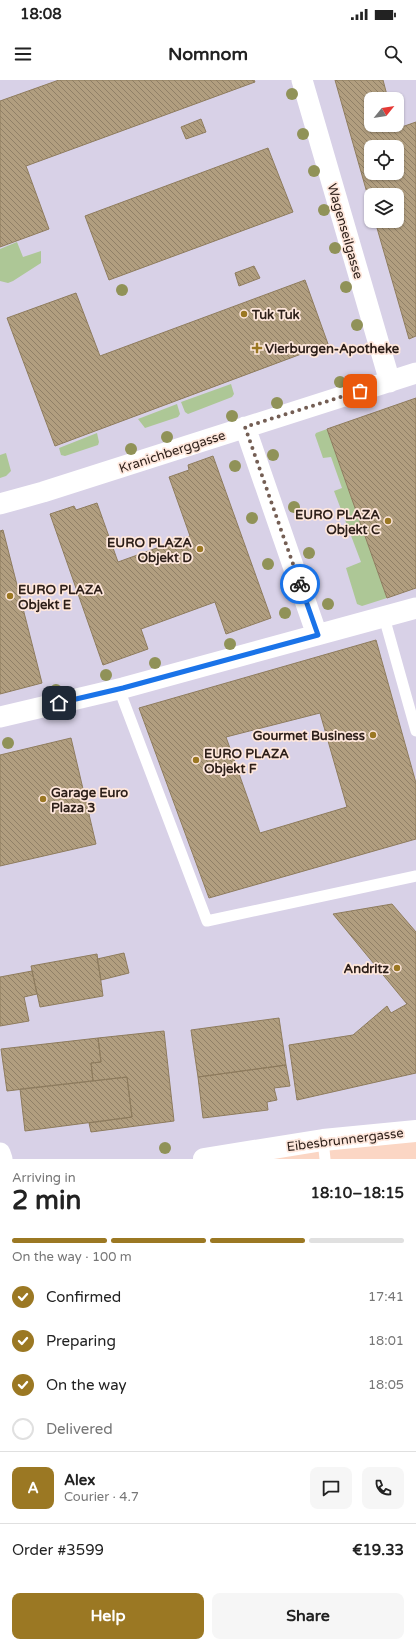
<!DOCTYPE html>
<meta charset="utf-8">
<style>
:root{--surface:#fff;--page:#f6f6f6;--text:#222;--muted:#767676;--line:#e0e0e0;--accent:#9b7823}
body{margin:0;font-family:"Varela Round",sans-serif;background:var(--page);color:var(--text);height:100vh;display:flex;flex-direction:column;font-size:15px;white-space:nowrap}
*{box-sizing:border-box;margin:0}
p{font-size:13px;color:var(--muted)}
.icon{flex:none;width:22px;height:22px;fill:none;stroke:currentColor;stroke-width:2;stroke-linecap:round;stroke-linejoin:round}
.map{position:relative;height:1079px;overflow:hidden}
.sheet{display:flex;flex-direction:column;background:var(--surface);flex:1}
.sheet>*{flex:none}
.needle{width:26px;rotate:60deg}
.controls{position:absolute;left:364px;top:12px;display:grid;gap:8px}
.controls a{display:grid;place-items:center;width:40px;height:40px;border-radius:8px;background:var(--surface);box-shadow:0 1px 3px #0004;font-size:20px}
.pin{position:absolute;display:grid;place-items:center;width:34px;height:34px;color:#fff;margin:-17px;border-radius:8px;box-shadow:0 2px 6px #0006}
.courier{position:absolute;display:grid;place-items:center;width:40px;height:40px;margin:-20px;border:3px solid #1a73e8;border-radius:50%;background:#fff;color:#222;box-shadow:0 1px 5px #0007}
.headline em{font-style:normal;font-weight:700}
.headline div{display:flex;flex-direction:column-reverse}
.headline{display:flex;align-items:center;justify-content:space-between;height:68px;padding:0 12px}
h1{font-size:26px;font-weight:700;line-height:30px}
.bar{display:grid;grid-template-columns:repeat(4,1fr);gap:6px 4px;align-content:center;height:48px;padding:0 12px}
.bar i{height:5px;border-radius:3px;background:var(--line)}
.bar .current{background:var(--accent)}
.bar p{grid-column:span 4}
.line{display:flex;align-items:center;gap:10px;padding:0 12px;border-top:1px solid var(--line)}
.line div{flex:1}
.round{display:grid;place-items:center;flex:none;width:42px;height:42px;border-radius:8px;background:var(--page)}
ol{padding:0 12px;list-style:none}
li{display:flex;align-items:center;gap:12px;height:44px}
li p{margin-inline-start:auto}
li .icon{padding:4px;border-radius:50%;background:var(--accent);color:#fff;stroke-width:4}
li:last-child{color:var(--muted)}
li i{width:22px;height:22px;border:2px solid var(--line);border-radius:50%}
.cta{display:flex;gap:8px;margin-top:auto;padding:8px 12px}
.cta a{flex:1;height:46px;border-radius:8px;background:var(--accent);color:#fff;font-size:16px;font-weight:700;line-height:46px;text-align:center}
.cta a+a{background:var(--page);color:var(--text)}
.status{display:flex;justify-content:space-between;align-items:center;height:28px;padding:0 20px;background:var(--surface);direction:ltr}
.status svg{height:11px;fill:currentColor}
header{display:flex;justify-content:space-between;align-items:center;height:52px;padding:0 12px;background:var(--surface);font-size:18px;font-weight:700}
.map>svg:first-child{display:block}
</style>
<div class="status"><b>18:08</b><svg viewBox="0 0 49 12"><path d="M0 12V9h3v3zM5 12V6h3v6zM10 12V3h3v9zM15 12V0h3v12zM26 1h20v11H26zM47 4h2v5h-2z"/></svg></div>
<header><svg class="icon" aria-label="menu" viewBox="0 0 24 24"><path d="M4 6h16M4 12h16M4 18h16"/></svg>Nomnom<svg class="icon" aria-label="search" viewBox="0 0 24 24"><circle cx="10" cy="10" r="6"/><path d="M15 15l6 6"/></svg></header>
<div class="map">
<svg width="416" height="1079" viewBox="0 0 416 1079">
<defs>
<pattern id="building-back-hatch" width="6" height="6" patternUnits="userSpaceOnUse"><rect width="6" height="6" fill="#b19e7f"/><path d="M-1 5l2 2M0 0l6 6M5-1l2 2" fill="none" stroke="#908067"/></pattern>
</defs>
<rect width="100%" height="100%" fill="#fbd6c4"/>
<path fill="#d8d1e7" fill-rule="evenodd" d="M 0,0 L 416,0 L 416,1051 L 204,1079 L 0,1079 ZM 371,19 L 397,19 L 397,45 L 371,45 ZM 371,67 L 397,67 L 397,93 L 371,93 ZM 371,115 L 397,115 L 397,141 L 371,141 Z"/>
<path fill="#adc796" d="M 17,162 L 23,177 L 41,171 L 41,183 L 13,201 L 8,203 L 0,201 L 0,169 Z
M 231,304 L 234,314 L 232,317 L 188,334 L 185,332 L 181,322 Z
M 177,324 L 180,334 L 178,337 L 145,348 L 138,339 Z
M 327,349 L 387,518 L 362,526 L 357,524 L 346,488 L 361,482 L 334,411 L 342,408 L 331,377 L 323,378 L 315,355 L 316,353 Z
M 97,353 L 99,362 L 98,365 L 65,376 L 61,375 L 59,368 Z
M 6,373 L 11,391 L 6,396 L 0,398 L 0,375 Z"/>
<path fill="url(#building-back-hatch)" stroke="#8e7c5e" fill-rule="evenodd" d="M 59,0 L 254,0 L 255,2 L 26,86 L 49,149 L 0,167 L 0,21 Z
M 335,0 L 383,0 L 388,19 L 371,19 L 371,45 L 395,45 L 396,49 L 416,42 L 416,256 L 409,259 L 375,141 L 397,141 L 397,115 L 371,115 L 371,127 ZM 371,67 L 397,67 L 397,93 L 371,93 Z
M 201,39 L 206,52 L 186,59 L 181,47 Z
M 268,68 L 293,132 L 109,200 L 85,136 Z
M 254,186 L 260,198 L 239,206 L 235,193 Z
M 305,200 L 328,264 L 55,366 L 7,238 L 76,213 L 100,276 Z
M 416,318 L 416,508 L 387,518 L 327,349 Z
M 213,376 L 271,538 L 226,554 L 215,522 L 141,549 L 148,569 L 103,585 L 50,434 L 74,426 L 76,430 L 97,423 L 118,482 L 190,456 L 169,397 L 189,390 L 188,385 Z
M 3,450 L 42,603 L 0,614 L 0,451 Z
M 376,560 L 416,703 L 416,759 L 209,818 L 139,628 ZM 320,633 L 347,727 L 260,753 L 226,657 Z
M 71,658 L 96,764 L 0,786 L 0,675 Z
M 392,824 L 416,852 L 416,993 L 297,1020 L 289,965 L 353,955 L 387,926 L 391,933 L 407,924 L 333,834 Z
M 124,873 L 129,893 L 101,900 L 97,879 Z
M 97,874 L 103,916 L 40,927 L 31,886 Z
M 32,891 L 37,914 L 24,917 L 29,941 L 0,946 L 0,897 Z
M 279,938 L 286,985 L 198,997 L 191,950 Z
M 164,951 L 174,1041 L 91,1052 L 89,1043 L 132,1037 L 127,997 L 93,1001 L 91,983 L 101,982 L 98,958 Z
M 98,958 L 101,982 L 91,983 L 93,1001 L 7,1011 L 1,969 Z
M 286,985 L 290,1006 L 274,1008 L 277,1020 L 267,1022 L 268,1030 L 203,1038 L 198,997 Z
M 127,997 L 132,1037 L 25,1051 L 20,1009 Z"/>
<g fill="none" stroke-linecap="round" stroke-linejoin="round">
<path stroke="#fff" stroke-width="11" d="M 384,537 L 416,651
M 119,609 L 207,841 L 416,796
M 323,1060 L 325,1079"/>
<path stroke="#fff" stroke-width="21" d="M 302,0 L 390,302
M 245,347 L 317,555
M 0,424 L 43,412 L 416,293
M 0,637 L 123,608 L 416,528
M 0,1073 L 2,1079"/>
<path stroke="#fff" stroke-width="22" d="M 204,1079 L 323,1060 L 416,1051"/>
</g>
<g fill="#909258">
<circle cx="292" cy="14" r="6"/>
<circle cx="303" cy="54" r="6"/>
<circle cx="314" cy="91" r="6"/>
<circle cx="324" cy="130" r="6"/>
<circle cx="335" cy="168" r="6"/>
<circle cx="346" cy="207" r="6"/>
<circle cx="122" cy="210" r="6"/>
<circle cx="357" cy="245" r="6"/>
<circle cx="340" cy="302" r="6"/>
<circle cx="277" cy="323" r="6"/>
<circle cx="232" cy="336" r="6"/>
<circle cx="167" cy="357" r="6"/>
<circle cx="131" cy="369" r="6"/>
<circle cx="273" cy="375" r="6"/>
<circle cx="235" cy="386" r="6"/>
<circle cx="294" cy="427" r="6"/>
<circle cx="252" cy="438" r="6"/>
<circle cx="309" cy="473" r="6"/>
<circle cx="268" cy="484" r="6"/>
<circle cx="328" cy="524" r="6"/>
<circle cx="285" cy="533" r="6"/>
<circle cx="230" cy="564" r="6"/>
<circle cx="155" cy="583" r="6"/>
<circle cx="106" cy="595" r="6"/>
<circle cx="56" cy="610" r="6"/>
<circle cx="8" cy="663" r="6"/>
<circle cx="165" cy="1068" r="6"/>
</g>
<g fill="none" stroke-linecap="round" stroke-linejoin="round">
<path stroke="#745e54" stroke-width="4" stroke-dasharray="0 7.2" d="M 300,504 L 245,347 L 360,311"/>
<path stroke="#1a73e8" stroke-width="5" d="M 59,623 L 123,608 L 318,555 L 300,504"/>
</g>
<g fill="#9b7823" stroke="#fee7dc" stroke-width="1.5">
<circle cx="244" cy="234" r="4"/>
<path d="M255 262h4v4h4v4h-4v4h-4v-4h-4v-4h4z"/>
<circle cx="388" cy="441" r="4"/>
<circle cx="200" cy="469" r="4"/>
<circle cx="10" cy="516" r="4"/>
<circle cx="373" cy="655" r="4"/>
<circle cx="196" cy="680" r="4"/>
<circle cx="43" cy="719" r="4"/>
<circle cx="397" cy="888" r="4"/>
</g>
<g text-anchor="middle" stroke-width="3.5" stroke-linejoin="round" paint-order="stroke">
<g font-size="13" fill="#2c1e18" stroke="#fee7dc">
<text transform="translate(346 151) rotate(74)" y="5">Wagenseilgasse</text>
<text transform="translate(172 371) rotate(-18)" y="5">Kranichberggasse</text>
<text transform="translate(345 1059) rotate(-7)" y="5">Eibesbrunnergasse</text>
</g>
<g font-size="13" font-weight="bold" fill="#2c1e18" stroke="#fee7dc" text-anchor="start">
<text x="252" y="239">Tuk Tuk</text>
<text x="265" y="273">Vierburgen-Apotheke</text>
<text x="380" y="439" text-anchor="end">EURO PLAZA<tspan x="380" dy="15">Objekt C</tspan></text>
<text x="192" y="467" text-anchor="end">EURO PLAZA<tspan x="192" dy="15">Objekt D</tspan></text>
<text x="18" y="514">EURO PLAZA<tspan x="18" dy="15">Objekt E</tspan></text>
<text x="365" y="660" text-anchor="end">Gourmet Business</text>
<text x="204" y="678">EURO PLAZA<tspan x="204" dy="15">Objekt F</tspan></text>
<text x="51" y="717">Garage Euro<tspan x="51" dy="15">Plaza 3</tspan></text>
<text x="389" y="893" text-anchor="end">Andritz</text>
</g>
</g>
</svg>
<div class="controls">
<a><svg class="needle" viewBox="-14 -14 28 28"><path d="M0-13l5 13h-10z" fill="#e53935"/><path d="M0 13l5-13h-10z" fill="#767676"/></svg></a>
<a><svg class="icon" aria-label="locate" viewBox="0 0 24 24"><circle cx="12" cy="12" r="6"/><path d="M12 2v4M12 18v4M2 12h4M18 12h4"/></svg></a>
<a><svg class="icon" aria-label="layers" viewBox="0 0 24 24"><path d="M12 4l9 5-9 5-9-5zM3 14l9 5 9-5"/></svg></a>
</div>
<div class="pin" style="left:360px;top:311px;background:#ea580c"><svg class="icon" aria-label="bag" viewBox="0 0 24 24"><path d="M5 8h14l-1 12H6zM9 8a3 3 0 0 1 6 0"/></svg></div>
<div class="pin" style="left:59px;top:623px;background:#1f2937"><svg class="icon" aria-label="home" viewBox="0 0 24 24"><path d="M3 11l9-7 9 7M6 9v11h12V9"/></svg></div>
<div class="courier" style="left:300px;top:504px"><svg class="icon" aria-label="bike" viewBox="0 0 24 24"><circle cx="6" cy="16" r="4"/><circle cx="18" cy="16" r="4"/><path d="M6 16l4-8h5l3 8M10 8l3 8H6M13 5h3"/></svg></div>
</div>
<section class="sheet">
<div class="headline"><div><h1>2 min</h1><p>Arriving in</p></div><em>18:10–18:15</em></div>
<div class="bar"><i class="current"></i><i class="current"></i><i class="current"></i><i></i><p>On the way · 100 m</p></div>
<ol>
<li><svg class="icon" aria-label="check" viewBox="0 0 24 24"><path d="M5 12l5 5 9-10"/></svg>Confirmed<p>17:41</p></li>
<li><svg class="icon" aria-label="check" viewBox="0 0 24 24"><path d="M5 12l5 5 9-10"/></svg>Preparing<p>18:01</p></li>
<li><svg class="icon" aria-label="check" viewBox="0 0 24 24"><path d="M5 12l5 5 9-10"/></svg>On the way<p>18:05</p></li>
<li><i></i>Delivered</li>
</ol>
<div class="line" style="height:72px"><b class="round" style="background:var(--accent);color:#fff">A</b><div><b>Alex</b><p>Courier · 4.7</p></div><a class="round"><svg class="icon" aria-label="chat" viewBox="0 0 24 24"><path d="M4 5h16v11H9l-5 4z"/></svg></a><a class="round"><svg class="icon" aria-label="phone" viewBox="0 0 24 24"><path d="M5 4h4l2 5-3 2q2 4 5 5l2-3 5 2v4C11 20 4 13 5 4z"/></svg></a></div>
<div class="line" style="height:52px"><div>Order #3599</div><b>€19.33</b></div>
<div class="cta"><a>Help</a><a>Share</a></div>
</section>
